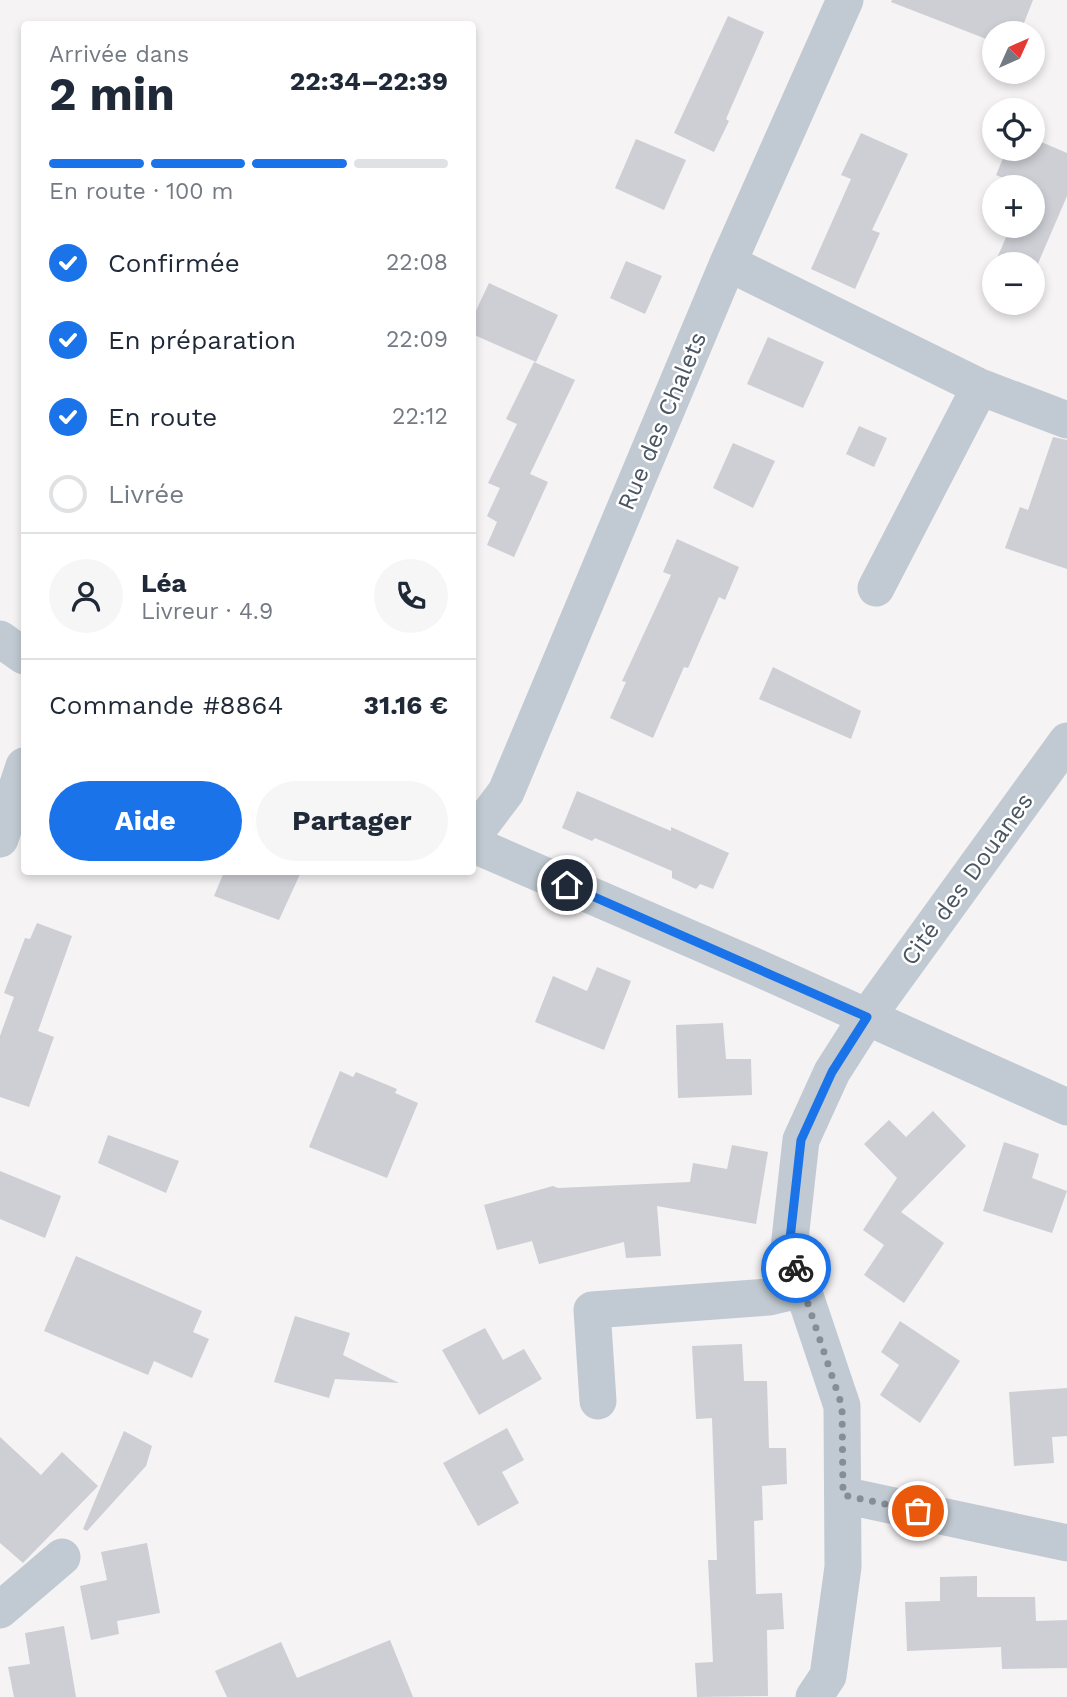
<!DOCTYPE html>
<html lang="fr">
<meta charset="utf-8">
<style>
:root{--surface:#fff;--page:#f6f6f7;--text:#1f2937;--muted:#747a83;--line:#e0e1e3;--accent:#1a73e8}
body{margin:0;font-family:"Work Sans",sans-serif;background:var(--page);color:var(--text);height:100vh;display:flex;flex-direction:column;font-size:26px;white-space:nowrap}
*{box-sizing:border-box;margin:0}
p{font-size:23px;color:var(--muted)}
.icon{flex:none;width:38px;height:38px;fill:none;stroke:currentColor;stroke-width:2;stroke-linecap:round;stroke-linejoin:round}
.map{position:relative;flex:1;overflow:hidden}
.drawer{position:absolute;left:21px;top:21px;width:455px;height:854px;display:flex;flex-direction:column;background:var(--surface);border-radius:7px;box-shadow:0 4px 10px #0003}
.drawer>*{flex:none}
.needle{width:46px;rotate:45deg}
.buttons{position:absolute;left:982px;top:21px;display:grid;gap:14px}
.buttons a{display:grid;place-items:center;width:63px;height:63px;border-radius:50%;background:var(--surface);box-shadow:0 4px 10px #0003;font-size:35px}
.pin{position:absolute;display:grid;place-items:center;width:60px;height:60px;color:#fff;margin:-30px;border:4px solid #fff;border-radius:50%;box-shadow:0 2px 7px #0007}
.courier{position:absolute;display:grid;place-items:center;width:70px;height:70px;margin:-35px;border:5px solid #1a73e8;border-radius:50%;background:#fff;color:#222;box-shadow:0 2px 9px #0007}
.summary em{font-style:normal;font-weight:700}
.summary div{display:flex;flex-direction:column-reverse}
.summary{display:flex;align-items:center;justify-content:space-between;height:119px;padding:0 28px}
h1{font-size:46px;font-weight:700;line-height:52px}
.bar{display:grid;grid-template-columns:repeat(4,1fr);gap:10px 7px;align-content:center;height:84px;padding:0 28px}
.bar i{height:9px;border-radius:5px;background:var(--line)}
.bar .current{background:var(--accent)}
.bar p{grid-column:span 4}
.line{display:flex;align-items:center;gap:18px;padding:0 28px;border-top:2px solid var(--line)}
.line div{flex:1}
.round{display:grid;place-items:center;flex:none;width:74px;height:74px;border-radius:37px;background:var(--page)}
ol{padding:0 28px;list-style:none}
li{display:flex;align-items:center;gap:21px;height:77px}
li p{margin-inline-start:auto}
li .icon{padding:7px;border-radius:50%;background:var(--accent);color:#fff;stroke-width:4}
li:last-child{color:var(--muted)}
li i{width:38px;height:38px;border:4px solid var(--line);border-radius:50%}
.cta{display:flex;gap:14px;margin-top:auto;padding:14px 28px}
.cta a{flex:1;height:80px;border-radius:42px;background:var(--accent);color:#fff;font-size:28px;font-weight:700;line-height:80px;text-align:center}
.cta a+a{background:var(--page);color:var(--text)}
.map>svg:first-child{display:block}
</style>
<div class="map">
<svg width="1067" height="1697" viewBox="0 0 1067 1697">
<rect width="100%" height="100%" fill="#f5f3f3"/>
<path fill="#cdcfd5" d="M 892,0 L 1033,0 L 1020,33 L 994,33 L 994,42 L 891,2 Z
M 728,16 L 764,32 L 726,119 L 729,121 L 714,152 L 674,133 Z
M 861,133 L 908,154 L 872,230 L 880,233 L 855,289 L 811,269 L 851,179 L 841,175 Z
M 1032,138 L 1067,153 L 1067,196 L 1033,275 L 1032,264 L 1010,264 L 997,258 L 1011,226 L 1032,226 L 1032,187 L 1023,187 L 996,175 L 1007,149 L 1023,149 L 1032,153 Z
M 636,139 L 686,160 L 664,210 L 615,188 Z
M 626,261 L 662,276 L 645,314 L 610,298 Z
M 489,283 L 558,315 L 536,362 L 472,334 L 472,319 Z
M 768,337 L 824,362 L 803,408 L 747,384 Z
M 534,362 L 575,380 L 530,474 L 548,482 L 514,557 L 487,545 L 497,522 L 487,516 L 500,488 L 488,483 L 517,424 L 506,419 Z
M 859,426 L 887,438 L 874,467 L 846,454 Z
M 1053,437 L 1067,440 L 1067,569 L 1005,548 L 1020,507 L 1028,510 Z
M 733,443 L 775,461 L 753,508 L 713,488 Z
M 677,539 L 739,567 L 725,600 L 719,597 L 688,668 L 684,667 L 653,738 L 610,718 L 626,682 L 622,681 L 671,575 L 663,572 Z
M 773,667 L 861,711 L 851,739 L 759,699 Z
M 577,791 L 671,831 L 671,827 L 729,853 L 713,889 L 700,884 L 696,889 L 672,878 L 672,871 L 595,838 L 592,841 L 562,828 Z
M 224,872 L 301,872 L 279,920 L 214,896 Z
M 37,923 L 72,936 L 38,1031 L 54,1037 L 29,1107 L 0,1097 L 0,1036 L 14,997 L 4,993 L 25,938 L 30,939 Z
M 597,967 L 631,981 L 604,1050 L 535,1022 L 553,976 L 587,991 Z
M 723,1023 L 726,1059 L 751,1059 L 752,1095 L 678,1098 L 676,1025 Z
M 340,1071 L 353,1077 L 356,1072 L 397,1089 L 395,1093 L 418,1103 L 387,1178 L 309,1147 Z
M 933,1111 L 966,1146 L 901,1212 L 944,1243 L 904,1303 L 864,1275 L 884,1245 L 863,1230 L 897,1178 L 864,1144 L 889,1120 L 906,1137 Z
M 108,1135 L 179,1161 L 166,1193 L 98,1163 Z
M 1004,1142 L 1039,1154 L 1032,1178 L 1067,1191 L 1052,1233 L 983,1211 Z
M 732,1145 L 768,1152 L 756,1224 L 657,1206 L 661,1256 L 626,1258 L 624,1242 L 539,1264 L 532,1241 L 497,1250 L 484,1205 L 553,1186 L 558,1188 L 690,1182 L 693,1163 L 727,1169 Z
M 0,1171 L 61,1196 L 45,1238 L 0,1219 Z
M 76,1256 L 202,1311 L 193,1332 L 209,1339 L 192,1378 L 154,1361 L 148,1375 L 44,1331 Z
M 295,1316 L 350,1333 L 343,1355 L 399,1383 L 335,1379 L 329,1398 L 274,1382 Z
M 900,1321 L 960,1361 L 920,1423 L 880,1395 L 899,1365 L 881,1352 Z
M 485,1328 L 503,1360 L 524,1349 L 542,1379 L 479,1415 L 442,1350 Z
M 742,1344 L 744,1381 L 767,1381 L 769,1448 L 786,1448 L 787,1484 L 762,1486 L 763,1520 L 754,1521 L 756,1594 L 782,1593 L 784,1629 L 767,1630 L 768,1696 L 697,1697 L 695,1663 L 713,1662 L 708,1560 L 717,1560 L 712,1418 L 696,1419 L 692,1346 Z
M 1067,1388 L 1067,1436 L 1052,1437 L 1054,1463 L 1014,1466 L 1009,1392 Z
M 507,1428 L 524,1460 L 502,1472 L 519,1503 L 478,1526 L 443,1463 Z
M 124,1431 L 152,1446 L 146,1466 L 87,1531 L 83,1529 Z
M 0,1437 L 41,1475 L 62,1452 L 98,1486 L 23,1563 L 0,1543 Z
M 147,1543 L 160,1613 L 117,1621 L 119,1634 L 91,1640 L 80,1586 L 107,1580 L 101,1552 Z
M 977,1576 L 977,1597 L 1035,1597 L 1036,1621 L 1067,1620 L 1067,1668 L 1002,1669 L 1001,1647 L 907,1651 L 905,1602 L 940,1601 L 940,1577 Z
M 64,1626 L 76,1697 L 14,1697 L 8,1667 L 30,1664 L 25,1633 Z
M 390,1640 L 413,1697 L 227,1697 L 215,1671 L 281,1642 L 297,1678 Z"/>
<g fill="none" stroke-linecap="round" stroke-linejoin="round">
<path stroke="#c1cad2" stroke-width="37" d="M 728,263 L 980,387 L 1067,420
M 876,588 L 980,387
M 0,639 L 24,656
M 472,837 L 506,792 L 728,263 L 845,0
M 0,839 L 24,766
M 472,844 L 756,967 L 1067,1107
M 598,1401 L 592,1310 L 769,1297 L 803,1289
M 843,1495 L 1067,1543
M 0,1610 L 62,1557
M 814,1697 L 828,1676 L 843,1567 L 842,1406 L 789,1248 L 801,1140 L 832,1072 L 867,1017 L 1067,741"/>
</g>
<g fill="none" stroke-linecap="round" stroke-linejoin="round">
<path stroke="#868d94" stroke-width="7" stroke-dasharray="0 12.6" d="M 796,1268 L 842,1406 L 843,1495 L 918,1511"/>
<path stroke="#1a73e8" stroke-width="9" d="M 567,885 L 867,1017 L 832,1072 L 801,1140 L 789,1248 L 796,1268"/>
</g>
<g text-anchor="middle" stroke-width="5" stroke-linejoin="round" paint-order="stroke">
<g font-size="24" fill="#4a5661" stroke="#fff">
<text transform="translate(662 421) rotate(-67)" y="8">Rue des Chalets</text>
<text transform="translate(967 879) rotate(-54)" y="8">Cité des Douanes</text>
</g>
</g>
</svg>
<div class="buttons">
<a><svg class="needle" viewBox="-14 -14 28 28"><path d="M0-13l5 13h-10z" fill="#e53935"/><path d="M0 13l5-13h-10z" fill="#747a83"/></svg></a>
<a><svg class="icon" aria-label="locate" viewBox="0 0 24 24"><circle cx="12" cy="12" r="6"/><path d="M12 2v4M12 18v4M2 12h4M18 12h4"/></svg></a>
<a>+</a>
<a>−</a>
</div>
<div class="pin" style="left:918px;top:1511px;background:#ea580c"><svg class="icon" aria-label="bag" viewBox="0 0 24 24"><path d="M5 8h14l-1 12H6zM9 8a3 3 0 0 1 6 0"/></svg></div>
<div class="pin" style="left:567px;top:885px;background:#1f2937"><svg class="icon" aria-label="home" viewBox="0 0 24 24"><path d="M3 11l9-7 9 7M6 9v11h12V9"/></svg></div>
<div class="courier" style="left:796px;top:1268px"><svg class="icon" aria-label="bike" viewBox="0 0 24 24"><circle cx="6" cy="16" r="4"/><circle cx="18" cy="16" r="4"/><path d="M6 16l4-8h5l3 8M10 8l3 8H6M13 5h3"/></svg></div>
<section class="drawer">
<div class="summary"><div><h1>2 min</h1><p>Arrivée dans</p></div><em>22:34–22:39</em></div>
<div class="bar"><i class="current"></i><i class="current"></i><i class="current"></i><i></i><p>En route · 100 m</p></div>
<ol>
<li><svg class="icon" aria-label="check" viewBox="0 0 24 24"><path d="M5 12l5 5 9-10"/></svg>Confirmée<p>22:08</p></li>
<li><svg class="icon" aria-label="check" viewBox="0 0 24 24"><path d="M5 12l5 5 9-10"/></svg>En préparation<p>22:09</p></li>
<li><svg class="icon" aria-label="check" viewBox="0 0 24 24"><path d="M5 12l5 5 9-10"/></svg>En route<p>22:12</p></li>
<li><i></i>Livrée</li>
</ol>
<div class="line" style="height:126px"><a class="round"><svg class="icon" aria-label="person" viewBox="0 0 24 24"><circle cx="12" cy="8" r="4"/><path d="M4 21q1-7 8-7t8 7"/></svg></a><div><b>Léa</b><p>Livreur · 4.9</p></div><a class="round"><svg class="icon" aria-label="phone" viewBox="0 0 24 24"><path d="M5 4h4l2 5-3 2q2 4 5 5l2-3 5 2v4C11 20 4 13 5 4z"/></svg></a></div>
<div class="line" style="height:91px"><div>Commande #8864</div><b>31.16 €</b></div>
<div class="cta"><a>Aide</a><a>Partager</a></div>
</section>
</div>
